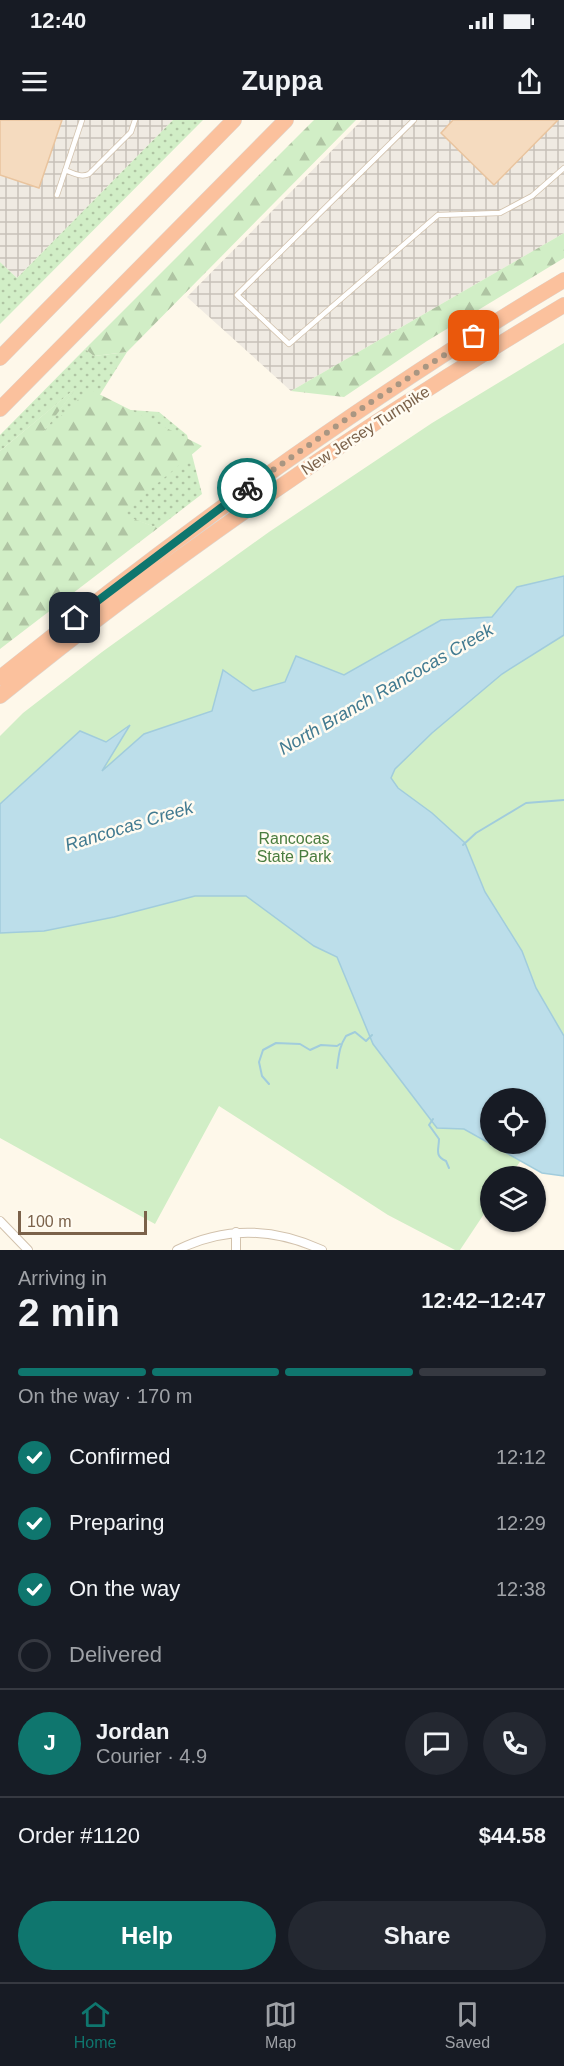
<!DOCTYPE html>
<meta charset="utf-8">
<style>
:root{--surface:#171b24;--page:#242831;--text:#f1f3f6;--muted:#9ea1a6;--line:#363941;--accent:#0f766e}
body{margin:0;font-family:Arial,sans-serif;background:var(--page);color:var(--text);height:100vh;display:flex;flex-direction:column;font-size:22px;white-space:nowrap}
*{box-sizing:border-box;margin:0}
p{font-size:20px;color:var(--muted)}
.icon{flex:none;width:33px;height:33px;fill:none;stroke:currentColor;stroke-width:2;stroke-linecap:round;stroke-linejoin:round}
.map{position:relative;height:1130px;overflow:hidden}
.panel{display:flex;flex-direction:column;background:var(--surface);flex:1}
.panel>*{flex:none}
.controls{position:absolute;left:480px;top:968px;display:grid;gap:12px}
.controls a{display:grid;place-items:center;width:66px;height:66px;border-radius:50%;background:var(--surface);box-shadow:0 2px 4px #0004;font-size:30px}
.scale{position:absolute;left:18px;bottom:15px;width:129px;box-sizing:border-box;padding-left:6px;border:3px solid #7b624a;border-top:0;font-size:16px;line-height:21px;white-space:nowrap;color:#7b624a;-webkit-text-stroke:4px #fffbf1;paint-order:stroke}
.pin{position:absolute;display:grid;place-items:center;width:51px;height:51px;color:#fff;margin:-26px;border-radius:12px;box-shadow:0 3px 9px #0006}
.courier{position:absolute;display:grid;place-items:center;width:60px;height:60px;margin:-30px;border:4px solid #0f766e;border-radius:50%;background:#fff;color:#222;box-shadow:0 2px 8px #0007}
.overview em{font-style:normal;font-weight:700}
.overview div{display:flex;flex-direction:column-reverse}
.overview{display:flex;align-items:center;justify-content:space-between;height:102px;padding:0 18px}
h1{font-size:39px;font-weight:700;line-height:45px}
.bar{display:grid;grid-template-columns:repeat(4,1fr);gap:9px 6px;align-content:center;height:72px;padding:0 18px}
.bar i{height:8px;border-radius:4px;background:var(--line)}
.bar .active{background:var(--accent)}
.bar p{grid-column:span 4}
.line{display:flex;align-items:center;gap:15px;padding:0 18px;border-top:2px solid var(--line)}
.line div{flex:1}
.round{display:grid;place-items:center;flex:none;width:63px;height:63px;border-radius:32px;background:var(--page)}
ol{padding:0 18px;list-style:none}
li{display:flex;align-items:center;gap:18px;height:66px}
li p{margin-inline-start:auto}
li .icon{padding:6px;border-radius:50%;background:var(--accent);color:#fff;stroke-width:4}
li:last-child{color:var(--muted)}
li i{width:33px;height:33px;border:3px solid var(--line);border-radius:50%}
.cta{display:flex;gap:12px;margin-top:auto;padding:12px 18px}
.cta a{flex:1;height:69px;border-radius:36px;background:var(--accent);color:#fff;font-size:24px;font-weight:700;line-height:69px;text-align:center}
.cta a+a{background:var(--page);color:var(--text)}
.status{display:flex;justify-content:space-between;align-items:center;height:42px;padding:0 30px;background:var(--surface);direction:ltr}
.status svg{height:16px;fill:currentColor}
header{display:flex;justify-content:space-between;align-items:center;height:78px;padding:0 18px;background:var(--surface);font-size:27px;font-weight:700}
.menu{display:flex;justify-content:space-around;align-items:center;height:84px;border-top:2px solid var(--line);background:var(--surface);font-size:16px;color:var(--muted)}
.menu a{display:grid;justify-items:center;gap:3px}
.menu .active{color:var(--accent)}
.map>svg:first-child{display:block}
</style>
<div class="status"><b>12:40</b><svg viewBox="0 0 49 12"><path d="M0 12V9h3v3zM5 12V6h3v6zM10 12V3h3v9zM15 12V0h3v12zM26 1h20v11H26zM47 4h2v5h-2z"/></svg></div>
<header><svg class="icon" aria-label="menu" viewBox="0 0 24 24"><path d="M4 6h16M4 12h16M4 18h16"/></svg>Zuppa<svg class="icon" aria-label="share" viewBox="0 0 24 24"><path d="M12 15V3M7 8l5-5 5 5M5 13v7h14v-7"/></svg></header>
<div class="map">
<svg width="564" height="1130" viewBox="0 0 564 1130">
<defs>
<pattern id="industrial-grid" width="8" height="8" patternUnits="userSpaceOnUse" patternTransform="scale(1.5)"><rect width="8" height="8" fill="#efeae2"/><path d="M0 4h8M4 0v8" fill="none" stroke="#c7c1b9"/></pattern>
<pattern id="grass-dots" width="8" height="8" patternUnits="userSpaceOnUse" patternTransform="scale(1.5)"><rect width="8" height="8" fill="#d1eec6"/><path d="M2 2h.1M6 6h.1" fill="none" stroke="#afc4a3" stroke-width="1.8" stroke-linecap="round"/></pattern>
<pattern id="forest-firs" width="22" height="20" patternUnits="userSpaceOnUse" patternTransform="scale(1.5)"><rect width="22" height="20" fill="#d1eec6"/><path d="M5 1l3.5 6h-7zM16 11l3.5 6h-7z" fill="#afc4a3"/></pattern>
</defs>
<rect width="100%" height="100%" fill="#fef8ea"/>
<path fill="url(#industrial-grid)" d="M 0,0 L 173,0 L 17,158 L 0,142 Z
M 362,0 L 564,0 L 564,113 L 291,271 L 187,177 Z"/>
<path fill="url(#grass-dots)" d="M 173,0 L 203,0 L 0,204 L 0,142 L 17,158 Z
M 85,229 L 94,236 L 127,232 L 82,303 L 117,289 L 159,292 L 187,315 L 202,374 L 158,408 L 39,366 L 35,323 L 75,269 L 0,331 L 0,315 Z"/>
<path fill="url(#forest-firs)" d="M 314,0 L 356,0 L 127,232 L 94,236 L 85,229 Z
M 564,113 L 564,138 L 427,221 L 344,277 L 291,271 Z
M 77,267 L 42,314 L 89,269 L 202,326 L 121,394 L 158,408 L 0,529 L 0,331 Z"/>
<path fill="#d1eec6" d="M 564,223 L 564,926 L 536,978 L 490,978 L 490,1023 L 526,1033 L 510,1056 L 490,1056 L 490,1085 L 460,1130 L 455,1130 L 388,1095 L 219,986 L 155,1104 L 0,1018 L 0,616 L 23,593 L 102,532 L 269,412 L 432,303 Z"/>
<path fill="#bcdeea" stroke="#a1ccdc" stroke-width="1.5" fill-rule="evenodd" d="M 564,456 L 564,515 L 502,554 L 432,613 L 395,649 L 391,658 L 398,668 L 432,693 L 465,723 L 485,772 L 522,831 L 536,868 L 564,916 L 564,1056 L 542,1053 L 464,1009 L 437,1008 L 373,924 L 337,837 L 314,826 L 246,776 L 195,776 L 114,797 L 44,811 L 0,813 L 0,684 L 80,611 L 106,622 L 130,605 L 102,651 L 144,614 L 212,591 L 223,550 L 253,571 L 285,562 L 296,536 L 344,555 L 441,500 L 492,497 L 517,467 ZM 490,978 L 536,978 L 536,1023 L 490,1023 Z"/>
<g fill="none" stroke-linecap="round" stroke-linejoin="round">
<path stroke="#a1ccdc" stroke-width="2" d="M 463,725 L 476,713 L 526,683 L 564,680
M 337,948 C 339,935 339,927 346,916 L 355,912 L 366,921 L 372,915
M 269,964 L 262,956 L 259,942 L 263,930 L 276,923 L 300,924 L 310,930 L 321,925 L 337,926 L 340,924
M 433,999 L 429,1005 L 439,1019 C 439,1029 434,1036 446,1041 L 449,1048"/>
</g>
<path fill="#f5dbbf" stroke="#e9c49e" stroke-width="1.5" d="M 0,0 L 62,0 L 39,68 L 0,55 Z
M 453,0 L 558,0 L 494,65 L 441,13 Z"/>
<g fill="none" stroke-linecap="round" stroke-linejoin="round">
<g stroke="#d2c2ad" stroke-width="6">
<path id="service" d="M 414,0 L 237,175 L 289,224 L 438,95 L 500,93 L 532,76 L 564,48
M 65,50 C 73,53 81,58 89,54 L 131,12 L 135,0
M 57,75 L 82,0"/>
</g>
<g stroke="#d2c2ad" stroke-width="10">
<path id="minor" d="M 0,1101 L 28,1130
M 236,1112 L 236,1130
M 177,1130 C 225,1106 274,1108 322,1130"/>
</g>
<g stroke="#ddd6d0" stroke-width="16">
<path id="motorway" d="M 0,238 L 234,0
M 0,289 L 286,0
M 0,558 C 180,413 366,278 564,160
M 0,576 C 178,431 368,302 564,185"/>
</g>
<use href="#service" stroke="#fff" stroke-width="4.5"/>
<use href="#minor" stroke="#fff" stroke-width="8"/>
<use href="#motorway" stroke="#fbc19d" stroke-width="15"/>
</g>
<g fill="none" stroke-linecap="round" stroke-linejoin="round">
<path stroke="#a99682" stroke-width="6" stroke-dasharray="0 10.8" d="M 247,368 L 374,280 L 474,216"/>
<path stroke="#0f766e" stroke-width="8" d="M 75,498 L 247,368"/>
</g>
<g text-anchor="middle" stroke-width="5" stroke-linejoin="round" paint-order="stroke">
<g font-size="16" fill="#7b624a" stroke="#fffbf1">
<text transform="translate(365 310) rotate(-33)" y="6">New Jersey Turnpike</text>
</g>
<g font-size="16" fill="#497c3e" stroke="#fffbf1">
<text x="294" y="724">Rancocas<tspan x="294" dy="18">State Park</tspan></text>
</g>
<g font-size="18" font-style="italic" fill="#417a90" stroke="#fffbf1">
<text transform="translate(386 569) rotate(-30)" y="6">North Branch Rancocas Creek</text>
<text transform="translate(129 706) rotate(-17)" y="6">Rancocas Creek</text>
</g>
</g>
</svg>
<div class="controls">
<a><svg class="icon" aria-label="locate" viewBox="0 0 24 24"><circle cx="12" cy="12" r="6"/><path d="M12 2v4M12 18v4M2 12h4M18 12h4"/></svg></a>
<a><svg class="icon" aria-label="layers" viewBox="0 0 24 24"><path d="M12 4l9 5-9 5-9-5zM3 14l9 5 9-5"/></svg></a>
</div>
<div class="scale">100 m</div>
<div class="pin" style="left:474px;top:216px;background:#ea580c"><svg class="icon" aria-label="bag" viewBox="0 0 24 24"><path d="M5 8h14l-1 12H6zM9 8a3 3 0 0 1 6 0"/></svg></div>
<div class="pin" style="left:75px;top:498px;background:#1f2937"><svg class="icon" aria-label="home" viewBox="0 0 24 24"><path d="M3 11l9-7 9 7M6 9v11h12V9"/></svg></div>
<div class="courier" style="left:247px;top:368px"><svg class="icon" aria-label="bike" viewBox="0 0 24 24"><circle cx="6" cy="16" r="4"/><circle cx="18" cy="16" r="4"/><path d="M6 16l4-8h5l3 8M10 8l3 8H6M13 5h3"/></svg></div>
</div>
<section class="panel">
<div class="overview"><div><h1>2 min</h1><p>Arriving in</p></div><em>12:42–12:47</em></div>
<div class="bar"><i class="active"></i><i class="active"></i><i class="active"></i><i></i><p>On the way · 170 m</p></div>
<ol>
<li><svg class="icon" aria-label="check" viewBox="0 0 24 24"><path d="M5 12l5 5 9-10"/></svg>Confirmed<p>12:12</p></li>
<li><svg class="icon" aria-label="check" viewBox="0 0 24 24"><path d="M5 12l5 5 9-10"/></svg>Preparing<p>12:29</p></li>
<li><svg class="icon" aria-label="check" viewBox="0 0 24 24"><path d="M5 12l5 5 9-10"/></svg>On the way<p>12:38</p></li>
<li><i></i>Delivered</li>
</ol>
<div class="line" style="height:108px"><b class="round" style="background:var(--accent);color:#fff">J</b><div><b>Jordan</b><p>Courier · 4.9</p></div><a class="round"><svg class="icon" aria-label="chat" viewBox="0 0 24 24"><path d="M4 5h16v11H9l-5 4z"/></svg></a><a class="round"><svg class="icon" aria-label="phone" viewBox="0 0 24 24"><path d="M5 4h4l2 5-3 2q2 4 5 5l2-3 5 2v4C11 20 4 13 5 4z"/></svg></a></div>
<div class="line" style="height:78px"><div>Order #1120</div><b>$44.58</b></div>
<div class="cta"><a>Help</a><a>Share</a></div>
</section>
<nav class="menu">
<a class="active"><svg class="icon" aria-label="home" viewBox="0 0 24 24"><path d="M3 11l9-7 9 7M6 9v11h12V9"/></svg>Home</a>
<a><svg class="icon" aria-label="map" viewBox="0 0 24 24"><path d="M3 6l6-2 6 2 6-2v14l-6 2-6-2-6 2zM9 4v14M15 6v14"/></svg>Map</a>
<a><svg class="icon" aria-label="saved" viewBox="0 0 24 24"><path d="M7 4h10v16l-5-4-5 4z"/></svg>Saved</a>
</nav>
